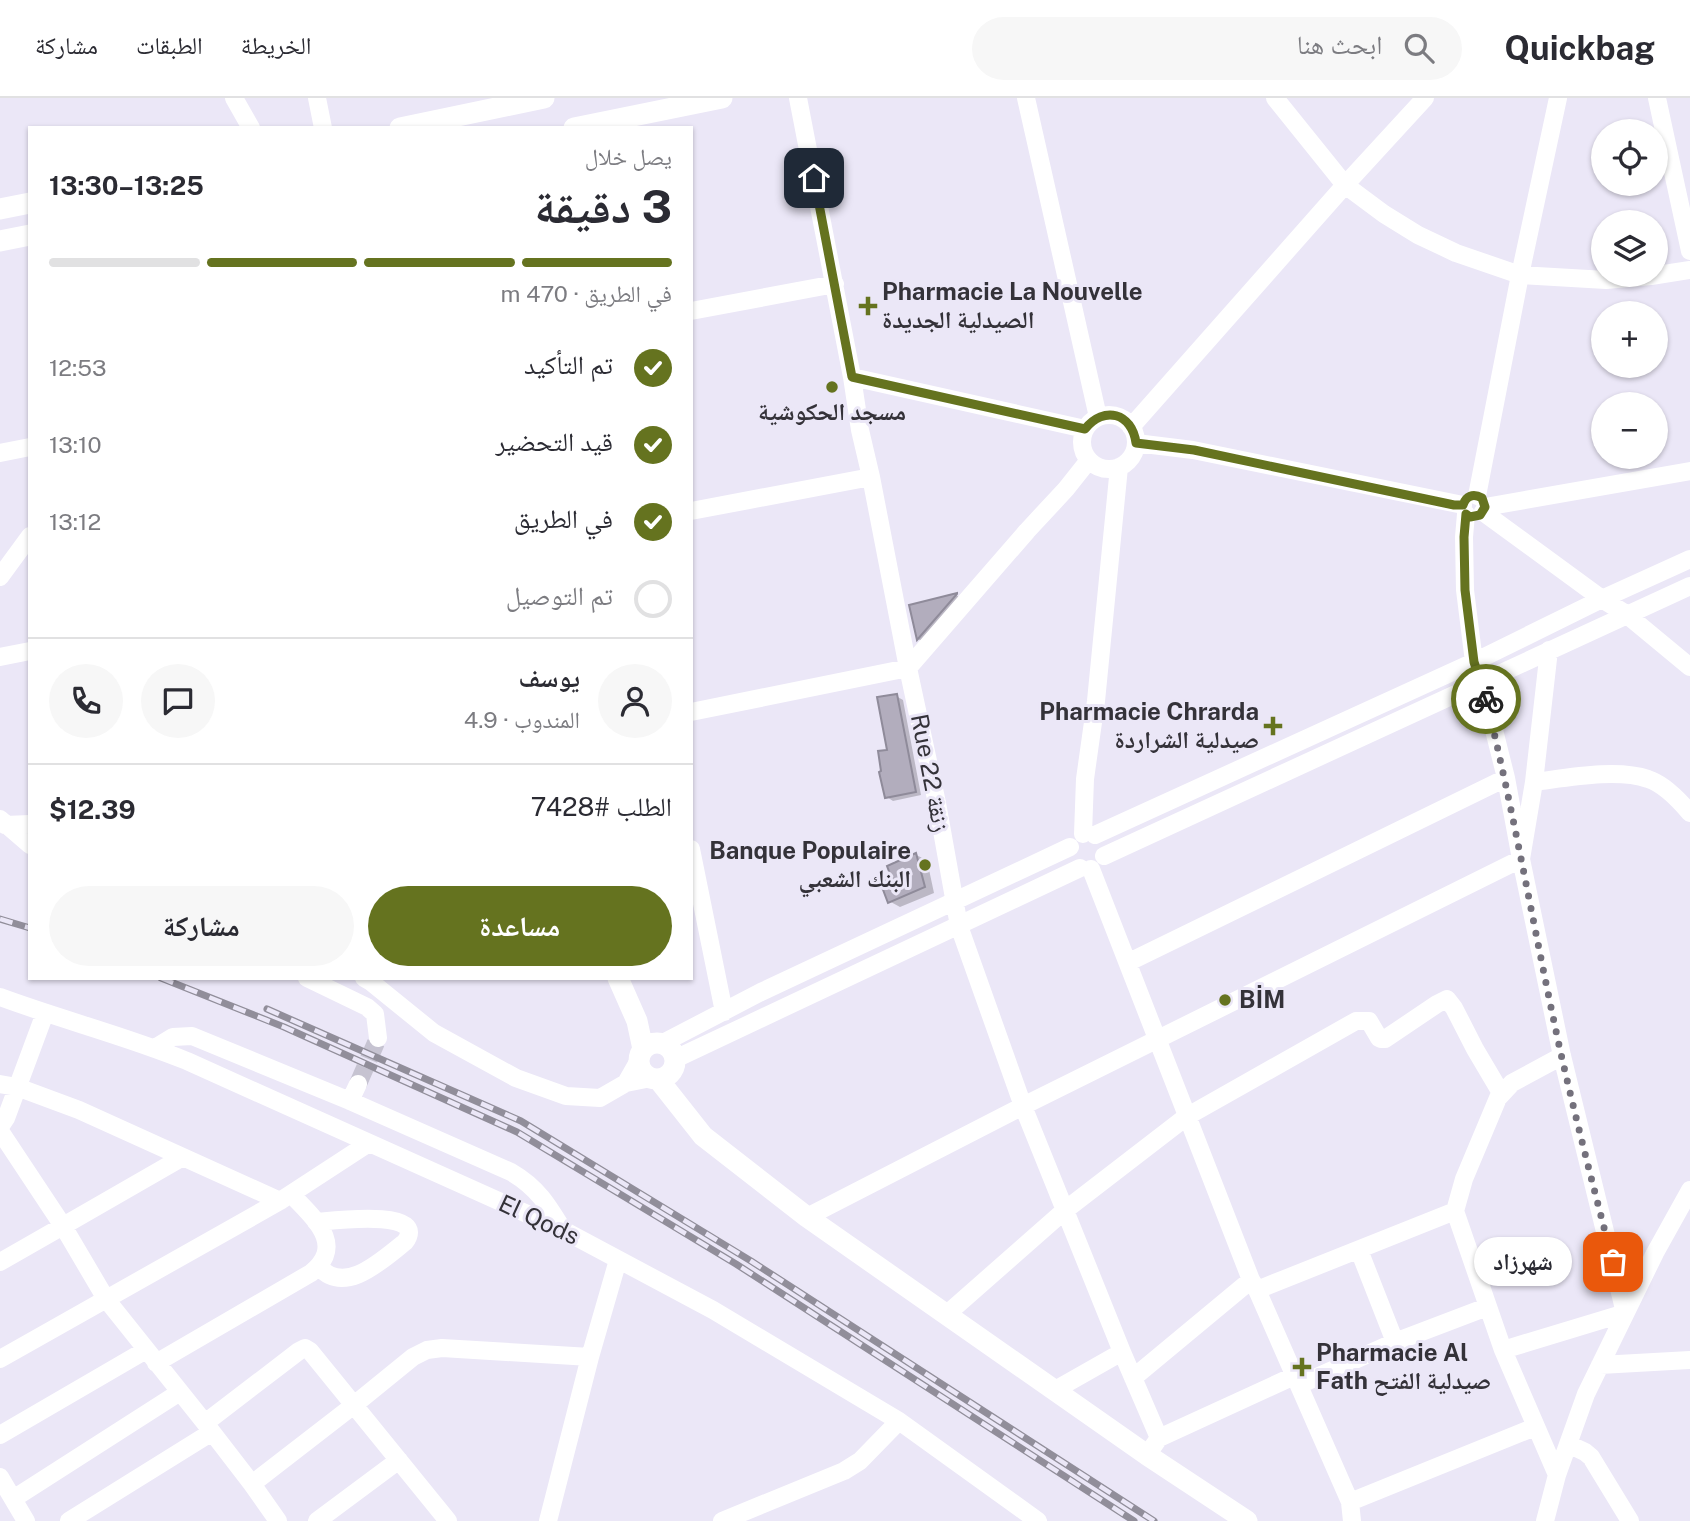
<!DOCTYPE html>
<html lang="ar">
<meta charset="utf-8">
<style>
:root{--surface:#fff;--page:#f7f7f7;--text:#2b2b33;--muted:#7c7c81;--line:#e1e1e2;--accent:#65731f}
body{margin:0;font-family:"Public Sans","Noto Naskh Arabic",sans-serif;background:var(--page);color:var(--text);direction:rtl;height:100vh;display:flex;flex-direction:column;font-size:26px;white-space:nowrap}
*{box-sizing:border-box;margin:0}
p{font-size:23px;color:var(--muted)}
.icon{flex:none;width:38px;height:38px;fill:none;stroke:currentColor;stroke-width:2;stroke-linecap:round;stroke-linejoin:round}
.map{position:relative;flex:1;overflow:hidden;direction:ltr}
.side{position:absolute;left:28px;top:28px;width:665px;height:854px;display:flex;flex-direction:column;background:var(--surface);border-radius:0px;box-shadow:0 2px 5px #0004;direction:rtl}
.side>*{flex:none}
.buttons{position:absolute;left:1591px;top:21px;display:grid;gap:14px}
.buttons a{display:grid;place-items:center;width:77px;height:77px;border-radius:50%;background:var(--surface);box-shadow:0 2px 5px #0004;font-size:35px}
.pin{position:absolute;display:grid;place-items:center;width:60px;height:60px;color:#fff;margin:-30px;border-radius:14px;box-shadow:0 4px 10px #0006}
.courier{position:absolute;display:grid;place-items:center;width:70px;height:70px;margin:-35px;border:5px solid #65731f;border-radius:50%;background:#fff;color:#222;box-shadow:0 2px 9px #0007}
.bubble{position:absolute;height:49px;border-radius:24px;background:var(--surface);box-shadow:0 2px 5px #0004;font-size:23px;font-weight:700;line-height:49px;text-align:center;direction:rtl}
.summary em{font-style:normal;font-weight:700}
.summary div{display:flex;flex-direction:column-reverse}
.summary{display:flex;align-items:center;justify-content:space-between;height:119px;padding:0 21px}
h1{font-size:46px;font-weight:700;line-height:52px}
.bar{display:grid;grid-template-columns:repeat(4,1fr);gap:10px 7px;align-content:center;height:84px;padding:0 21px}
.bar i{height:9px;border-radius:5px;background:var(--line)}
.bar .selected{background:var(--accent)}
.bar p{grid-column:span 4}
.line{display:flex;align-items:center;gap:18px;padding:0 21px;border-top:2px solid var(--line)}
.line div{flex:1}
.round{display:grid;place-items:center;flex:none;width:74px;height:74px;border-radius:37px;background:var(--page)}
ol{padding:0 21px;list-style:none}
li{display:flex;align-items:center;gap:21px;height:77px}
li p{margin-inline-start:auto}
li .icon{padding:7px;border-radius:50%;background:var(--accent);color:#fff;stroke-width:4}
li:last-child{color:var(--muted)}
li i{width:38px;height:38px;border:4px solid var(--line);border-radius:50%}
.cta{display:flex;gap:14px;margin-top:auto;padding:14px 21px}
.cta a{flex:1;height:80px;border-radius:42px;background:var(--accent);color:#fff;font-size:28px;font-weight:700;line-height:80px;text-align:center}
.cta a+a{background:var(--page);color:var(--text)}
header{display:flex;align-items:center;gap:42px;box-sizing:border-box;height:98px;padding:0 35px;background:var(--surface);border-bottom:2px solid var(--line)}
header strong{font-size:33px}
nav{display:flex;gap:38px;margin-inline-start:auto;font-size:24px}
.search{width:490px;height:63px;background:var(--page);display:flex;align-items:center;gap:18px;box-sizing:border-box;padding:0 24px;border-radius:38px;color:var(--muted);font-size:26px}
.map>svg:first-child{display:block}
</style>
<header>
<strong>Quickbag</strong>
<div class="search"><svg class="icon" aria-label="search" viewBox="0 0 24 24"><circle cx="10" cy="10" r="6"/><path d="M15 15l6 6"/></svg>ابحث هنا</div>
<nav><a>الخريطة</a><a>الطبقات</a><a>مشاركة</a></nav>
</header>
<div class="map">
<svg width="1690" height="1423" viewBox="0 0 1690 1423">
<rect width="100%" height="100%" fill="#ebe7f7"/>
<path fill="#0003" d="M 956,497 L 966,503 L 928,547 L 918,541 L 911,508 Z
M 896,598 L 903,602 L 921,697 L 893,703 L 887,699 L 883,674 L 889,653 Z
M 916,757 L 927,762 L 934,795 L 900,809 L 889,803 L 892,777 Z"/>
<path fill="#b2adbd" stroke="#8f8b9a" stroke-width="2" d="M 957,495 L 957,496 L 917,542 L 909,507 Z
M 897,596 L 916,694 L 885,700 L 879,674 L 881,673 L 878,653 L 887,652 L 877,599 Z
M 916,755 L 925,789 L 888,805 L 879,781 L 890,776 L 887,768 Z"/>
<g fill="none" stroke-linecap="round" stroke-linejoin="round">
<path stroke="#c6c3d1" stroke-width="18" stroke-dasharray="18 9" stroke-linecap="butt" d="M 358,986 L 378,940"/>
<path stroke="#fff" stroke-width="18" d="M 234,0 L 251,30
M 317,0 L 323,30
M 798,0 L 852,279 L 860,332 L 871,379 L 908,570 L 937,705 L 959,828 L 1023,1008 L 1122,1254 L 1055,1292
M 1026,0 L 1098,319
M 1275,0 L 1345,87 L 1384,116 L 1418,137 L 1456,155 L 1520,177 L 1606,182 L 1651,178 L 1690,172
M 1657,0 L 1690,153
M 691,213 L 835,186
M 852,279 L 1085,331
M1082 344a27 27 0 1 1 54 0a27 27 0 1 1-54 0Z
M 1131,329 L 1345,87 L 1425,0
M 1136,345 L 1193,352 L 1463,407
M 0,355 L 30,349
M 1477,398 L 1520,177 L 1558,0
M 1485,409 L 1690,373
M 691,413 L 871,379
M 1483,414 L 1602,501 L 1626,516 L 1690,569
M 0,479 L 30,438
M 1549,552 L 1534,684 L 1521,761 L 1562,958 L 1625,1215 L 1503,1252 L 1455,1113 L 1464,1081 L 1498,1000 L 1512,985 L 1562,958
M 0,559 L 30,553
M 691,614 L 908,570 L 1027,433 L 1066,391 L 1089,362
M 1534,684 C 1566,680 1617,670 1648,681 C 1664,686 1679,702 1690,715
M 0,721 L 30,747
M 5,727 L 30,726
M 1083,736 L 1085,681 L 1096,603 L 1119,369
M 1095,737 L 1474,564 L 1602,501 L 1690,461
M 691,751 L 724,914
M 1104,758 L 1690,488
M 1091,771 L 1251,1182 L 1257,1192 L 1350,1404 L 1352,1423
M 1129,864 L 1506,680
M 307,880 L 367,909 L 375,916 L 378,940
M 364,880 L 371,884 L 434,935 L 516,980 L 566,998 L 600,1000 L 626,985
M 0,899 C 62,922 126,938 187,963 L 563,1132 L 713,1212 L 899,1323 L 1038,1423
M 663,945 L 761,894 L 1070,749
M 155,950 L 173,939 L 192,938 L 350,1003 L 511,1074 C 537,1089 548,1107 563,1132
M 675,961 L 1080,770
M 638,964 L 626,985 L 651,980
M 0,986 L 17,989 L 79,1012 L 280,1103
M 350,1003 L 358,986
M 0,1029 L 6,1020 L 45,915
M 0,1033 L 63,1128 L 183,1059
M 807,1119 L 1023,1008 L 1521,761 L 1506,680 L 1482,584 L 1474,564 L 1465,492 L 1464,439 L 1466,416
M 316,1124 C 330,1123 430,1110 405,1144 C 382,1162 345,1198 319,1169
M 1359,1152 L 1395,1244
M 0,1164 L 63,1128 L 106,1201 L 205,1325 L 252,1386 L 278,1423
M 1257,1192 L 1455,1113
M 947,1216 L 1064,1113 L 1186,1019 L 1356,923 L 1369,923 L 1379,940 L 1381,941 L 1385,941 L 1437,906 L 1447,901 L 1454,910 L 1475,951 L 1501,995
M 1503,1252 L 1557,1377
M 1122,1254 L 1159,1340
M 0,1261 L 280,1103 L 369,1045
M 156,1265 L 311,1175 C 347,1146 312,1119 291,1096
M 1600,1267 L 1690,1262
M 1133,1280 L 1251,1182
M 1299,1287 L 1395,1244 L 1487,1209
M 205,1325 L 299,1253 L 305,1250 L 310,1253 L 448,1423
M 0,1337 L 146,1252
M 1568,1346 L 1585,1354 L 1591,1359 L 1630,1423
M 1147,1357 L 1159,1340 L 1294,1278
M 0,1379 L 26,1423
M 252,1386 L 354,1307 L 413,1259 L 427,1252 L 442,1250 L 590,1259
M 13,1401 L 180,1294
M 1350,1404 L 1535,1329
M 69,1423 L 212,1334
M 317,1423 L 399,1362
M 548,1423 L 590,1259 L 618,1162
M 722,1423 L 844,1373 L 860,1363 L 899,1323
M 1545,1423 L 1557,1377 L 1586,1296 L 1655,1155 L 1690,1092"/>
<path stroke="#fff" stroke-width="21" d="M 400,30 L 544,0
M 574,30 L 722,0
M 0,111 L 30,105
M 0,143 L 30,137
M 618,880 L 637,923 L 643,951
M639 963a18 18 0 1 1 36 0a18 18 0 1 1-36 0Z
M 658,981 L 703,1038 L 807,1119 L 1147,1357 L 1247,1423"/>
<g stroke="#918e9a" stroke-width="7">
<path id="rail" d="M 0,821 L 30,830
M 161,880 L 284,929 L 517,1034 L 736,1166 L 1134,1423
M 267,911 L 521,1023 L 751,1163 L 1154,1423"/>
</g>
<use href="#rail" stroke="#ebe7f7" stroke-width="4.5" stroke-dasharray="13" stroke-linecap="butt"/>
</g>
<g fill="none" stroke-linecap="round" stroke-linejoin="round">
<path stroke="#74717c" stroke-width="7" stroke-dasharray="0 12.6" d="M 1486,601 C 1515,719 1535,838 1561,956 C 1577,1026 1595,1095 1613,1164"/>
<path stroke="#65731f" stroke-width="9" d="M 814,80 L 852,279 L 1085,331 C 1104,307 1132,315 1136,345 L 1194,352 L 1454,407 L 1463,407 C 1466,398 1473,395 1482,400 L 1485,409 L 1480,417 L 1470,419 L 1466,416 L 1464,439 L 1465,492 L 1474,564 L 1486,601"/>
</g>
<g fill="#65731f" stroke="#ebe7f7" stroke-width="2.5">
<path d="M864.5 197.5h7v7h7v7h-7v7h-7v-7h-7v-7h7z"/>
<circle cx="832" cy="289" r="7"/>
<path d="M1269.5 617.5h7v7h7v7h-7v7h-7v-7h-7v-7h7z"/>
<circle cx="925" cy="767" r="7"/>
<circle cx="1225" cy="902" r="7"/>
<path d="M1298.5 1258.5h7v7h7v7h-7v7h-7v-7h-7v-7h7z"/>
</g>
<g text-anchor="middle" stroke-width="6" stroke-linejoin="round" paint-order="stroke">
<g font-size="24" font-weight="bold" fill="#343239" stroke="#ebe7f7" text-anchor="start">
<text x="882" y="202">Pharmacie La Nouvelle<tspan x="882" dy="28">الصيدلية الجديدة</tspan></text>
<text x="832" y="322" text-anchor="middle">مسجد الحكوشية</text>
<text x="1259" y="622" text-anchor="end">Pharmacie Chrarda<tspan x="1259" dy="28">صيدلية الشراردة</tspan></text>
<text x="911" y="761" text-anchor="end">Banque Populaire<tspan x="911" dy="28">البنك الشعبي</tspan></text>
<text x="1239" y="910">BİM</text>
<text x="1316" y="1263">Pharmacie Al<tspan x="1316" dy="28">Fath صيدلية الفتح</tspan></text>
</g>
<g font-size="24" fill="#343239" stroke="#ebe7f7">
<text transform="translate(930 675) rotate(79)" y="8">Rue 22 زنقة</text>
<text transform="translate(539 1122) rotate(25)" y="8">El Qods</text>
</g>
</g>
</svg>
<div class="buttons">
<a><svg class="icon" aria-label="locate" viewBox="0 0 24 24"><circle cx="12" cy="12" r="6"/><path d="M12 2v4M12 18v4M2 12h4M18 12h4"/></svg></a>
<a><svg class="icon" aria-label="layers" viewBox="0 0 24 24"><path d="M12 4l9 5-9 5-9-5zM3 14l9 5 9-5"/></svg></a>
<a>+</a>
<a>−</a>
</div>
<div class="pin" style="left:1613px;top:1164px;background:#ea580c"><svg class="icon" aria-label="bag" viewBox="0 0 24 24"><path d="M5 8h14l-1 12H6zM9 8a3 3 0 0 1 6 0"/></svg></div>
<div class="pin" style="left:814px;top:80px;background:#1f2937"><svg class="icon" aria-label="home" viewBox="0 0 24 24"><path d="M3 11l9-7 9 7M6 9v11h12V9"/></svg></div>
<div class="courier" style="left:1486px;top:601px"><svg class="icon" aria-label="bike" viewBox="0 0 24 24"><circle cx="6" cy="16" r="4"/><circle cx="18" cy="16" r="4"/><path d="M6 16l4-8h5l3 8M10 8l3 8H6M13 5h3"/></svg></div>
<div class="bubble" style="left:1474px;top:1139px;width:98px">شهرزاد</div>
<section class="side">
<div class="summary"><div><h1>3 دقيقة</h1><p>يصل خلال</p></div><em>13:25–13:30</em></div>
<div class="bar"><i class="selected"></i><i class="selected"></i><i class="selected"></i><i></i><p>في الطريق · 470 m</p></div>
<ol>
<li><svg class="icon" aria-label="check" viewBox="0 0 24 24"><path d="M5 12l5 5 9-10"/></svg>تم التأكيد<p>12:53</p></li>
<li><svg class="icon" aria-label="check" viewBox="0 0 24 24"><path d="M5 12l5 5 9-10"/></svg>قيد التحضير<p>13:10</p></li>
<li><svg class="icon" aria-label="check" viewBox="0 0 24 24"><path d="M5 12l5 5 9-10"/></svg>في الطريق<p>13:12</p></li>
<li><i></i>تم التوصيل</li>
</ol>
<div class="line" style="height:126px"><a class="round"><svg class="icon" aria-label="person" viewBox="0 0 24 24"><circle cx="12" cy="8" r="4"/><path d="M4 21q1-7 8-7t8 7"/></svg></a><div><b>يوسف</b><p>المندوب · 4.9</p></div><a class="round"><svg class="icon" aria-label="chat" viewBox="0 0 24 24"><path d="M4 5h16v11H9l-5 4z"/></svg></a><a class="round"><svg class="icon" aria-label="phone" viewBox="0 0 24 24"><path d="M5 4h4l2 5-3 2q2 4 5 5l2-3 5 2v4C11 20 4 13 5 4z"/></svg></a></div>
<div class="line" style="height:91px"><div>الطلب #7428</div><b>$12.39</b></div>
<div class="cta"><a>مساعدة</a><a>مشاركة</a></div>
</section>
</div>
